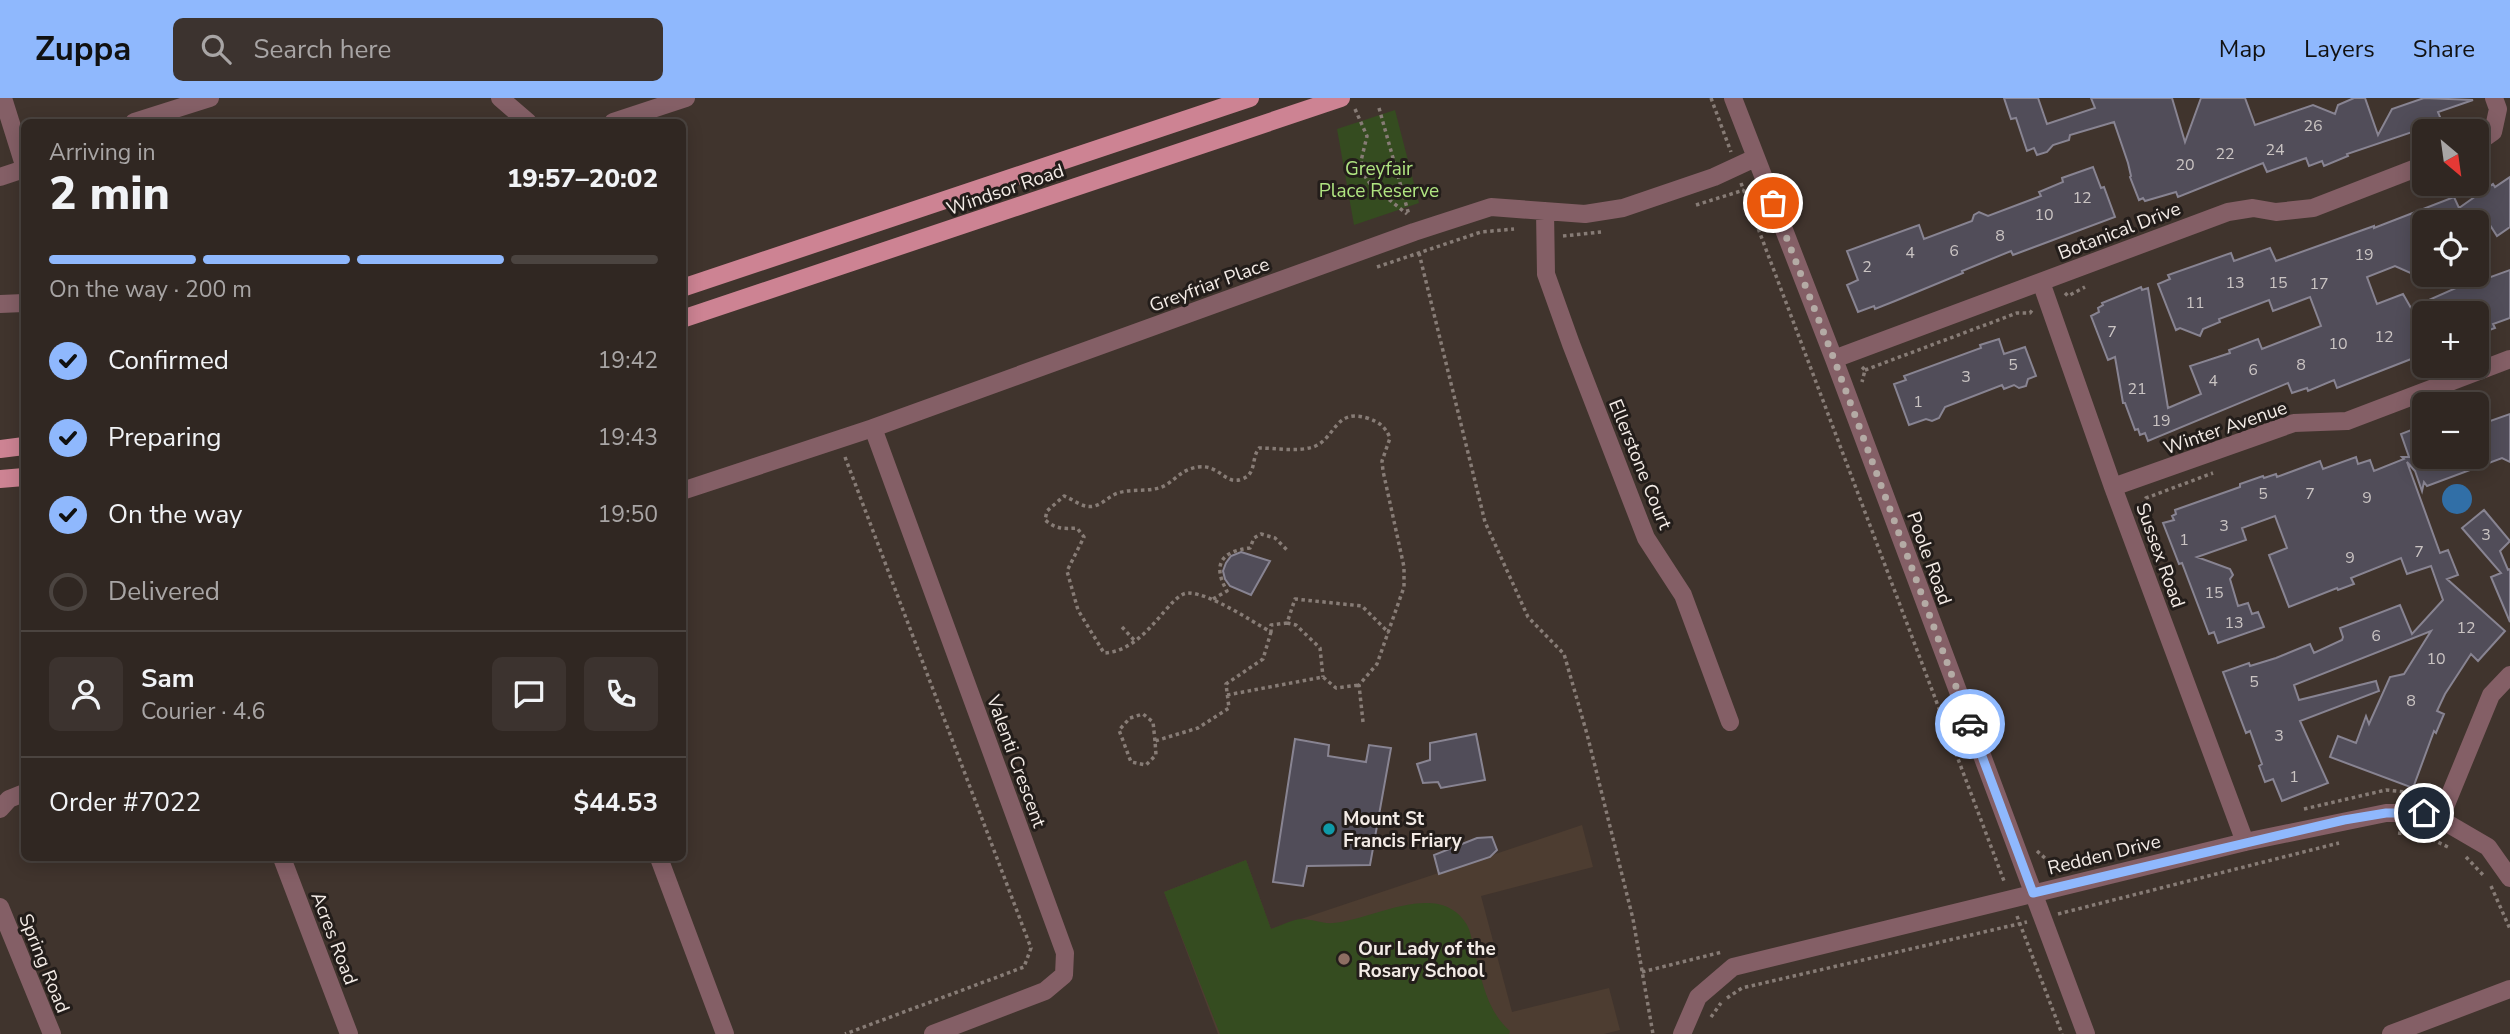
<!DOCTYPE html>
<meta charset="utf-8">
<style>
:root{--surface:#302722;--page:#3c332f;--text:#f1f3f6;--muted:#a8a5a5;--line:#4b4440;--accent:#8fb8fd}
body{margin:0;font-family:"Nunito Sans",sans-serif;background:var(--page);color:var(--text);height:100vh;display:flex;flex-direction:column;font-size:26px;white-space:nowrap}
*{box-sizing:border-box;margin:0}
p{font-size:23px;color:var(--muted)}
.icon{flex:none;width:38px;height:38px;fill:none;stroke:currentColor;stroke-width:2;stroke-linecap:round;stroke-linejoin:round}
.map{position:relative;flex:1;overflow:hidden}
.details{position:absolute;left:21px;top:21px;width:665px;height:742px;display:flex;flex-direction:column;background:var(--surface);border-radius:10px;box-shadow:0 4px 18px #0003,0 0 0 2px var(--line)}
.details>*{flex:none}
.needle{width:46px;rotate:151deg}
.controls{position:absolute;left:2412px;top:21px;display:grid;gap:14px}
.controls a{display:grid;place-items:center;width:77px;height:77px;border-radius:10px;background:var(--surface);box-shadow:0 4px 18px #0003,0 0 0 2px var(--line);font-size:35px}
.pin{position:absolute;display:grid;place-items:center;width:60px;height:60px;color:#fff;margin:-30px;border:4px solid #fff;border-radius:50%;box-shadow:0 2px 7px #0007}
.courier{position:absolute;display:grid;place-items:center;width:70px;height:70px;margin:-35px;border:5px solid #8fb8fd;border-radius:50%;background:#fff;color:#222;box-shadow:0 2px 9px #0007}
.overview em{font-style:normal;font-weight:800}
.overview div{display:flex;flex-direction:column-reverse}
.overview{display:flex;align-items:center;justify-content:space-between;height:119px;padding:0 28px}
h1{font-size:46px;font-weight:800;line-height:52px}
.bar{display:grid;grid-template-columns:repeat(4,1fr);gap:10px 7px;align-content:center;height:84px;padding:0 28px}
.bar i{height:9px;border-radius:5px;background:var(--line)}
.bar .current{background:var(--accent)}
.bar p{grid-column:span 4}
.line{display:flex;align-items:center;gap:18px;padding:0 28px;border-top:2px solid var(--line)}
.line div{flex:1}
.round{display:grid;place-items:center;flex:none;width:74px;height:74px;border-radius:10px;background:var(--page)}
ol{padding:0 28px;list-style:none}
li{display:flex;align-items:center;gap:21px;height:77px}
li p{margin-inline-start:auto}
li .icon{padding:7px;border-radius:50%;background:var(--accent);color:#111;stroke-width:4}
li:last-child{color:var(--muted)}
li i{width:38px;height:38px;border:4px solid var(--line);border-radius:50%}
header{display:flex;align-items:center;gap:42px;box-sizing:border-box;height:98px;padding:0 35px;background:var(--accent);color:#111}
header strong{font-size:33px}
nav{display:flex;gap:38px;margin-inline-start:auto;font-size:24px}
.search{width:490px;height:63px;background:var(--page);display:flex;align-items:center;gap:18px;box-sizing:border-box;padding:0 24px;border-radius:10px;color:var(--muted);font-size:26px}
.map>svg:first-child{display:block}
</style>
<header>
<strong>Zuppa</strong>
<div class="search"><svg class="icon" aria-label="search" viewBox="0 0 24 24"><circle cx="10" cy="10" r="6"/><path d="M15 15l6 6"/></svg>Search here</div>
<nav><a>Map</a><a>Layers</a><a>Share</a></nav>
</header>
<div class="map">
<svg width="2510" height="936" viewBox="0 0 2510 936">
<rect width="100%" height="100%" fill="#40342d"/>
<path fill="#4d3d31" d="M 1582,727 L 1593,769 L 1481,798 L 1512,914 L 1609,890 L 1620,932 L 1604,936 L 1218,936 L 1164,794 L 1246,762 L 1271,831 Z"/>
<path fill="#354c20" d="M 1395,12 L 1419,105 L 1354,127 L 1337,31 Z
M 1246,762 L 1271,831 C 1280,828 1291,822 1301,821 C 1312,821 1323,826 1333,825 C 1371,823 1439,780 1467,827 C 1471,834 1472,844 1474,852 C 1482,882 1486,912 1510,933 L 1509,936 L 1220,936 L 1164,794 Z"/>
<path fill="#316fa7" d="M2442 401a15 15 0 1 1 30 0a15 15 0 1 1-30 0Z"/>
<path fill="#514d59" stroke="#888492" stroke-width="2" d="M 2004,0 L 2038,0 L 2047,26 L 2095,10 L 2091,0 L 2172,0 L 2185,44 L 2201,0 L 2245,0 L 2255,27 L 2313,7 L 2335,16 L 2338,7 L 2354,0 L 2365,0 L 2378,37 L 2392,11 L 2424,0 L 2473,2 L 2438,14 L 2442,24 L 2347,56 L 2348,58 L 2324,68 L 2322,63 L 2309,68 L 2306,60 L 2267,74 L 2263,65 L 2178,99 L 2176,94 L 2145,103 L 2143,100 L 2139,102 L 2130,79 L 2131,78 L 2128,65 L 2114,24 L 2070,37 L 2069,42 L 2053,47 L 2047,54 L 2037,57 L 2034,50 L 2027,53 L 2016,20 L 2011,21 Z
M 2093,69 L 2101,90 L 2104,89 L 2115,119 L 2013,157 L 2011,153 L 1962,173 L 1963,175 L 1895,203 L 1875,211 L 1874,208 L 1858,214 L 1847,187 L 1858,182 L 1847,153 L 1919,127 L 1924,141 L 1972,123 L 1974,117 L 1979,114 L 1988,118 L 2041,98 L 2039,94 L 2063,84 L 2062,80 Z
M 2510,79 L 2510,129 L 2497,138 L 2488,124 L 2424,124 L 2424,181 L 2395,168 L 2367,179 L 2377,206 L 2403,196 L 2411,210 L 2476,181 L 2477,184 L 2510,172 L 2510,220 L 2493,226 L 2495,230 L 2476,237 L 2476,215 L 2424,215 L 2424,256 L 2337,290 L 2334,282 L 2308,293 L 2307,290 L 2292,295 L 2288,285 L 2148,343 L 2145,335 L 2140,337 L 2138,331 L 2135,332 L 2125,305 L 2123,305 L 2115,259 L 2108,262 L 2091,218 L 2099,214 L 2098,210 L 2103,207 L 2102,205 L 2141,189 L 2142,192 L 2148,190 L 2168,310 L 2201,296 L 2190,268 L 2230,255 L 2229,252 L 2258,241 L 2262,251 L 2321,228 L 2310,199 L 2273,213 L 2269,202 L 2219,221 L 2220,224 L 2203,231 L 2200,238 L 2180,230 L 2176,232 L 2158,186 L 2170,181 L 2168,177 L 2231,155 L 2234,163 L 2270,150 L 2276,163 L 2374,128 L 2374,130 L 2454,99 L 2459,110 L 2493,86 L 2495,89 Z
M 1999,241 L 2004,256 L 2025,249 L 2036,278 L 2028,281 L 2026,288 L 2019,290 L 2014,287 L 2004,291 L 2002,287 L 1945,309 L 1939,320 L 1932,323 L 1926,321 L 1909,327 L 1894,286 L 1906,282 L 1904,278 L 1981,250 L 1980,247 Z
M 2510,316 L 2510,364 L 2502,360 L 2427,388 L 2424,384 L 2422,393 L 2415,373 L 2407,364 L 2440,455 L 2448,452 L 2458,477 L 2447,481 L 2505,533 L 2478,563 L 2471,556 L 2445,596 L 2437,613 L 2444,616 L 2436,635 L 2434,633 L 2413,690 L 2330,659 L 2338,638 L 2356,645 L 2366,618 L 2369,626 L 2390,579 L 2404,576 L 2431,533 L 2294,587 L 2299,602 L 2376,583 L 2379,593 L 2300,623 L 2328,685 L 2282,703 L 2273,681 L 2265,684 L 2259,668 L 2262,666 L 2250,633 L 2246,635 L 2223,574 L 2249,565 L 2250,568 L 2276,560 L 2310,546 L 2314,555 L 2342,542 L 2343,539 L 2340,530 L 2400,507 L 2412,536 L 2443,502 L 2431,468 L 2407,476 L 2401,460 L 2351,480 L 2354,486 L 2338,492 L 2337,490 L 2289,509 L 2269,457 L 2287,450 L 2275,418 L 2242,430 L 2246,442 L 2197,459 L 2230,471 L 2233,477 L 2230,481 L 2238,508 L 2248,505 L 2252,516 L 2258,514 L 2264,529 L 2218,545 L 2214,534 L 2209,536 L 2182,465 L 2179,466 L 2163,425 L 2174,422 L 2172,418 L 2176,416 L 2175,412 L 2240,389 L 2240,386 L 2263,378 L 2264,380 L 2276,376 L 2277,379 L 2320,363 L 2323,371 L 2356,359 L 2358,366 L 2370,362 L 2374,373 L 2404,361 L 2402,359 L 2409,359 L 2401,336 L 2419,329 L 2424,341 L 2424,359 L 2476,359 L 2476,328 Z
M 2484,412 L 2510,443 L 2500,453 L 2508,472 L 2510,471 L 2510,524 L 2491,479 L 2501,475 L 2462,430 Z
M 1241,454 L 1270,463 L 1251,497 L 1230,488 L 1225,481 L 1223,473 L 1226,465 L 1231,458 Z
M 1476,636 L 1485,682 L 1441,690 L 1438,684 L 1423,685 L 1417,666 L 1430,662 L 1430,645 Z
M 1295,641 L 1329,647 L 1328,658 L 1366,664 L 1369,647 L 1391,650 L 1370,767 L 1307,768 L 1303,788 L 1273,784 Z
M 1492,739 L 1497,752 L 1490,759 L 1439,776 L 1434,757 L 1477,740 Z"/>
<g fill="none" stroke-linecap="round" stroke-linejoin="round">
<path stroke="#877c76" stroke-width="3.5" stroke-dasharray="3.5 3.5" stroke-linecap="butt" d="M 1711,0 L 1731,54
M 1379,10 L 1409,117
M 1355,11 L 1367,38 L 1361,63 L 1364,77 L 1371,87 L 1407,116
M 1741,85 L 2004,783 L 2001,783
M 1696,107 L 1744,92
M 1563,138 L 1601,134
M 1419,155 L 1485,424 L 1528,519 L 1564,556 L 1587,636 L 1633,821 L 1653,936
M 1377,169 L 1481,134 L 1514,131
M 2065,195 L 2068,198 L 2085,189
M 1862,269 L 1865,272 L 1862,284
M 1865,272 L 2017,215 L 2030,215 L 2033,211
M 845,359 L 1031,850 L 1024,869 L 845,936
M 2143,407 L 2146,400 L 2213,375
M 1213,501 L 1227,493 C 1212,467 1221,453 1250,450 L 1254,440 L 1261,436 L 1275,440 L 1288,453
M 1287,525 L 1296,527 L 1320,550 L 1323,579
M 1122,529 L 1135,543
M 1227,597 L 1323,579 L 1336,590 L 1359,587
M 1363,624 L 1359,587 L 1377,566 L 1404,489 L 1404,469 L 1383,373 L 1382,363 L 1390,340 C 1385,328 1379,324 1367,320 C 1334,310 1336,341 1313,349 C 1297,354 1275,350 1259,350 C 1251,360 1257,376 1242,381 C 1225,388 1220,366 1198,369 C 1183,371 1178,379 1166,387 C 1152,395 1133,390 1118,395 C 1109,398 1103,406 1094,408 C 1083,411 1073,401 1064,398 L 1047,413 L 1045,422 C 1056,431 1063,431 1077,430 L 1084,439 L 1067,473 L 1078,512 L 1104,555 C 1147,553 1169,495 1188,495 C 1210,495 1251,523 1271,534 L 1271,527 L 1287,525 L 1295,501 L 1362,508 L 1389,535
M 1155,643 L 1153,624 L 1143,616 L 1130,620 L 1119,632 L 1131,664 L 1146,667 L 1156,657 L 1155,643 L 1198,630 L 1229,610 L 1226,586 L 1263,561 L 1271,534
M 2304,711 L 2386,692 L 2416,695
M 2398,735 L 2425,738 L 2450,750
M 2037,753 L 2054,768 L 2062,770
M 2466,759 L 2485,779
M 2491,788 L 2510,831
M 2058,816 L 2339,745
M 2017,818 L 2062,936
M 1642,874 L 1722,854
M 1727,900 L 1742,890 L 2027,824
M 1711,919 L 1721,905"/>
<path stroke="#845f66" stroke-width="18" d="M 3,0 L 24,67
M 500,0 L 528,24
M 1733,0 L 1834,261 L 2086,936
M 134,24 L 210,0
M 613,24 L 686,0
M 2476,46 L 2493,34 L 2498,11 L 2494,0
M 0,79 L 24,71
M 1545,113 L 1546,176 L 1571,246 L 1646,440 L 1683,497 L 1730,624
M 2041,184 L 2113,389 L 2245,744
M 0,206 L 24,205
M 1834,261 L 2228,114 L 2253,110 L 2276,114 L 2313,110 L 2424,67
M 873,330 L 1065,855 L 1064,877 L 1045,893 L 933,936
M 2113,389 L 2294,325 L 2347,323 L 2510,261
M 682,393 L 873,330 L 1414,134 L 1491,109 L 1585,116 L 1623,110 L 1714,79 L 1755,60
M 0,711 L 9,701 L 24,695
M 2440,721 L 2491,597 L 2510,577
M 282,760 L 349,936
M 659,760 L 725,936
M 0,809 L 52,936
M 1682,936 L 1698,899 L 1733,869 L 2245,744 L 2386,715 L 2424,715 L 2440,721 L 2488,749 L 2510,780
M 2391,936 L 2510,891"/>
<path stroke="#cd8393" stroke-width="18" d="M 682,190 L 1250,0
M 682,221 L 1341,0
M 0,351 L 24,348
M 0,381 L 24,379"/>
</g>
<g fill="none" stroke-linecap="round" stroke-linejoin="round">
<path stroke="#b4aba5" stroke-width="7" stroke-dasharray="0 12.6" d="M 1773,105 L 1834,261 L 1970,626"/>
<path stroke="#8fb8fd" stroke-width="9" d="M 1970,626 L 2033,795 L 2344,722 L 2386,715 L 2424,715"/>
</g>
<circle fill="#0f9aa8" stroke="#231d1a" stroke-width="2.5" cx="1329" cy="731" r="7"/>
<circle fill="#8d6e63" stroke="#231d1a" stroke-width="2.5" cx="1344" cy="861" r="7"/>
<g text-anchor="middle" stroke-width="6" stroke-linejoin="round" paint-order="stroke">
<g font-size="16" fill="#cac4c3">
<text x="2313" y="33">26</text>
<text x="2275" y="57">24</text>
<text x="2225" y="61">22</text>
<text x="2185" y="72">20</text>
<text x="2082" y="105">12</text>
<text x="2044" y="122">10</text>
<text x="2000" y="143">8</text>
<text x="1954" y="158">6</text>
<text x="1910" y="160">4</text>
<text x="2364" y="162">19</text>
<text x="1867" y="174">2</text>
<text x="2235" y="190">13</text>
<text x="2278" y="190">15</text>
<text x="2319" y="191">17</text>
<text x="2195" y="210">11</text>
<text x="2112" y="239">7</text>
<text x="2384" y="244">12</text>
<text x="2338" y="251">10</text>
<text x="2013" y="272">5</text>
<text x="2301" y="272">8</text>
<text x="2253" y="277">6</text>
<text x="1966" y="284">3</text>
<text x="2213" y="288">4</text>
<text x="2137" y="296">21</text>
<text x="1918" y="309">1</text>
<text x="2161" y="328">19</text>
<text x="2263" y="401">5</text>
<text x="2310" y="401">7</text>
<text x="2367" y="405">9</text>
<text x="2224" y="433">3</text>
<text x="2486" y="442">3</text>
<text x="2184" y="447">1</text>
<text x="2419" y="459">7</text>
<text x="2350" y="465">9</text>
<text x="2214" y="500">15</text>
<text x="2234" y="530">13</text>
<text x="2466" y="535">12</text>
<text x="2376" y="543">6</text>
<text x="2436" y="566">10</text>
<text x="2254" y="589">5</text>
<text x="2411" y="608">8</text>
<text x="2279" y="643">3</text>
<text x="2294" y="684">1</text>
</g>
<g font-size="19" fill="#afe481" stroke="#231d1a">
<text x="1379" y="77">Greyfair<tspan x="1379" dy="22">Place Reserve</tspan></text>
</g>
<g font-size="19" fill="#f3ebe6" stroke="#231d1a">
<text transform="translate(1005 91) rotate(-19)" y="7">Windsor Road</text>
<text transform="translate(2119 132) rotate(-21)" y="7">Botanical Drive</text>
<text transform="translate(1209 186) rotate(-20)" y="7">Greyfriar Place</text>
<text transform="translate(2225 329) rotate(-19)" y="7">Winter Avenue</text>
<text transform="translate(1641 366) rotate(68)" y="7">Ellerstone Court</text>
<text transform="translate(2161 457) rotate(70)" y="7">Sussex Road</text>
<text transform="translate(1930 460) rotate(70)" y="7">Poole Road</text>
<text transform="translate(1017 663) rotate(70)" y="7">Valenti Crescent</text>
<text transform="translate(2104 756) rotate(-14)" y="7">Redden Drive</text>
<text transform="translate(335 840) rotate(69)" y="7">Acres Road</text>
<text transform="translate(45 865) rotate(68)" y="7">Spring Road</text>
</g>
<g font-size="19" font-weight="bold" fill="#f3ebe6" stroke="#231d1a" text-anchor="start">
<text x="1343" y="727">Mount St<tspan x="1343" dy="22">Francis Friary</tspan></text>
<text x="1358" y="857">Our Lady of the<tspan x="1358" dy="22">Rosary School</tspan></text>
</g>
</g>
</svg>
<div class="controls">
<a><svg class="needle" viewBox="-14 -14 28 28"><path d="M0-13l5 13h-10z" fill="#e53935"/><path d="M0 13l5-13h-10z" fill="#a8a5a5"/></svg></a>
<a><svg class="icon" aria-label="locate" viewBox="0 0 24 24"><circle cx="12" cy="12" r="6"/><path d="M12 2v4M12 18v4M2 12h4M18 12h4"/></svg></a>
<a>+</a>
<a>−</a>
</div>
<div class="pin" style="left:1773px;top:105px;background:#ea580c"><svg class="icon" aria-label="bag" viewBox="0 0 24 24"><path d="M5 8h14l-1 12H6zM9 8a3 3 0 0 1 6 0"/></svg></div>
<div class="pin" style="left:2424px;top:715px;background:#1f2937"><svg class="icon" aria-label="home" viewBox="0 0 24 24"><path d="M3 11l9-7 9 7M6 9v11h12V9"/></svg></div>
<div class="courier" style="left:1970px;top:626px"><svg class="icon" aria-label="car" viewBox="0 0 24 24"><path d="M5 17H2v-5l4-1 3-4h7l3 4 3 1v5h-3M9 17h6M6 11h13"/><circle cx="7" cy="17" r="2"/><circle cx="17" cy="17" r="2"/></svg></div>
<section class="details">
<div class="overview"><div><h1>2 min</h1><p>Arriving in</p></div><em>19:57–20:02</em></div>
<div class="bar"><i class="current"></i><i class="current"></i><i class="current"></i><i></i><p>On the way · 200 m</p></div>
<ol>
<li><svg class="icon" aria-label="check" viewBox="0 0 24 24"><path d="M5 12l5 5 9-10"/></svg>Confirmed<p>19:42</p></li>
<li><svg class="icon" aria-label="check" viewBox="0 0 24 24"><path d="M5 12l5 5 9-10"/></svg>Preparing<p>19:43</p></li>
<li><svg class="icon" aria-label="check" viewBox="0 0 24 24"><path d="M5 12l5 5 9-10"/></svg>On the way<p>19:50</p></li>
<li><i></i>Delivered</li>
</ol>
<div class="line" style="height:126px"><a class="round"><svg class="icon" aria-label="person" viewBox="0 0 24 24"><circle cx="12" cy="8" r="4"/><path d="M4 21q1-7 8-7t8 7"/></svg></a><div><b>Sam</b><p>Courier · 4.6</p></div><a class="round"><svg class="icon" aria-label="chat" viewBox="0 0 24 24"><path d="M4 5h16v11H9l-5 4z"/></svg></a><a class="round"><svg class="icon" aria-label="phone" viewBox="0 0 24 24"><path d="M5 4h4l2 5-3 2q2 4 5 5l2-3 5 2v4C11 20 4 13 5 4z"/></svg></a></div>
<div class="line" style="height:91px"><div>Order #7022</div><b>$44.53</b></div>
</section>
</div>
